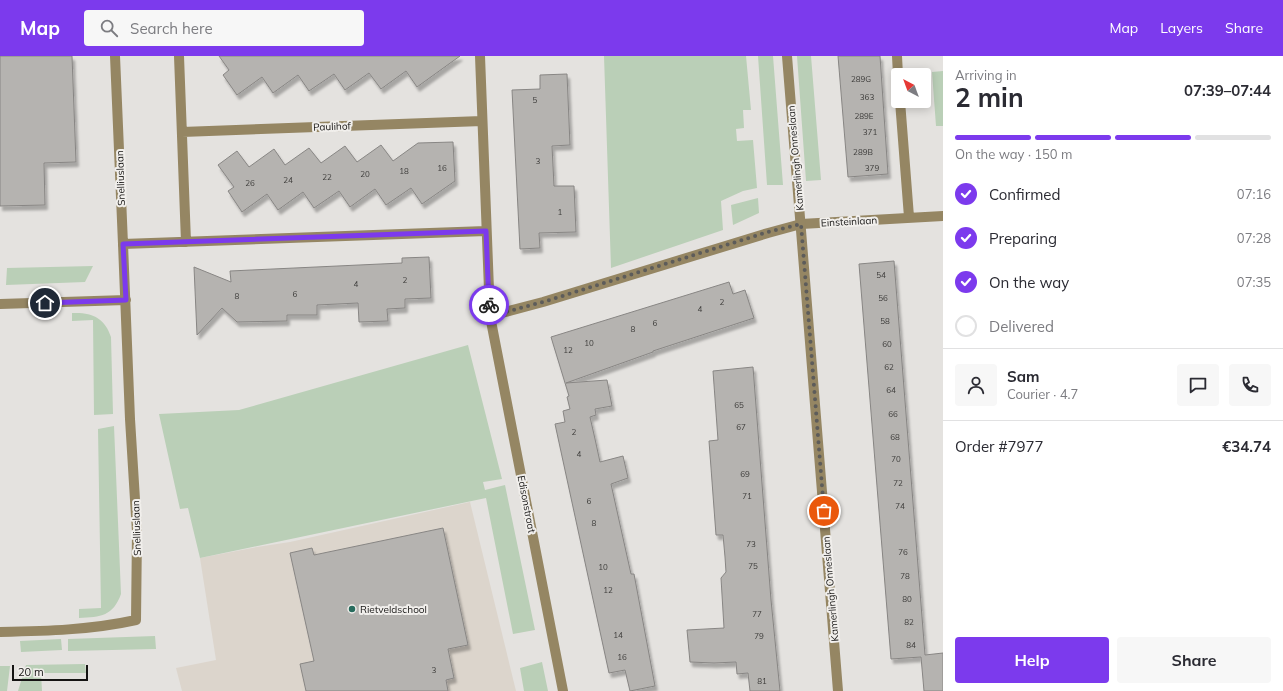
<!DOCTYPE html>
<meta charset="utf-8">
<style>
:root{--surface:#fff;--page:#f7f7f7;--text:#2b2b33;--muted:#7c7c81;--line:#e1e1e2;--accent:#7c3aed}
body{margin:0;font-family:Mulish,sans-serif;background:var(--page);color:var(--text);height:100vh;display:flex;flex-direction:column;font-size:15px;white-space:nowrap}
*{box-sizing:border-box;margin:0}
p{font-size:13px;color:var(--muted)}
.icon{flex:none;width:22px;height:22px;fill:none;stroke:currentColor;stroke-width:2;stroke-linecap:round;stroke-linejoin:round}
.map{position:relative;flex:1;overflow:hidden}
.side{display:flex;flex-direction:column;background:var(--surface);width:340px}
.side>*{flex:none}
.needle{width:26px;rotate:319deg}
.controls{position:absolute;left:891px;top:12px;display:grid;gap:8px}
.controls a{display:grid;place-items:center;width:40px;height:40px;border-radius:4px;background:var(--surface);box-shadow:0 2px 10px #0003;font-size:20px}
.scale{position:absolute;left:12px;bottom:10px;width:76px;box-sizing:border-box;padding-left:4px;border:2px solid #151413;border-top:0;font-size:11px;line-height:14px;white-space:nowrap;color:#151413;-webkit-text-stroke:3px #f1efec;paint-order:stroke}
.pin{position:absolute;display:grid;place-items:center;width:34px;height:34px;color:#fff;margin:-17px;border:2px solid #fff;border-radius:50%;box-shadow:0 1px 4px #0007}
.courier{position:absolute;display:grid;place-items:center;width:40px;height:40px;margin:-20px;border:3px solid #7c3aed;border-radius:50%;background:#fff;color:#222;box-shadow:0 1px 5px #0007}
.overview em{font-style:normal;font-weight:700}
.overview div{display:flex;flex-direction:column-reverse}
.overview{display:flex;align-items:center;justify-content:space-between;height:68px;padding:0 12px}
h1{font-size:26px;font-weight:700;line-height:30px}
.bar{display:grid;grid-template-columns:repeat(4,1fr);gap:6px 4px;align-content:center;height:48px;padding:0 12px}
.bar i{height:5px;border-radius:3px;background:var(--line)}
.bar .active{background:var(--accent)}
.bar p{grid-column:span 4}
.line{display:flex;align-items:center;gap:10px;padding:0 12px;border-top:1px solid var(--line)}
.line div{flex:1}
.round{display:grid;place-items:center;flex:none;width:42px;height:42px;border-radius:4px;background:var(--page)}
ol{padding:0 12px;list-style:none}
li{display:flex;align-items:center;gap:12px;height:44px}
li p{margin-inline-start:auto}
li .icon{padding:4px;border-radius:50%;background:var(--accent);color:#fff;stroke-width:4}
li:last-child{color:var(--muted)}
li i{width:22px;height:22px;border:2px solid var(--line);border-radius:50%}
.cta{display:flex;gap:8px;margin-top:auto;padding:8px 12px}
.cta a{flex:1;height:46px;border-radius:4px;background:var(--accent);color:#fff;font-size:16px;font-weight:700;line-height:46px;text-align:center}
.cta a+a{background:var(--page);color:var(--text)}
header{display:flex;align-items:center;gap:24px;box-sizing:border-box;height:56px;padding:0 20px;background:var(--accent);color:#fff}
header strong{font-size:19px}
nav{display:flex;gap:22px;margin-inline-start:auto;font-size:14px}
.search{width:280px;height:36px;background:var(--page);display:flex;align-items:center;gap:10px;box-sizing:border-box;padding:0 14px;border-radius:4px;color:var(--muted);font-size:15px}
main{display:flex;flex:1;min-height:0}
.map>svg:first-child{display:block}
</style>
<header>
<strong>Map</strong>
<div class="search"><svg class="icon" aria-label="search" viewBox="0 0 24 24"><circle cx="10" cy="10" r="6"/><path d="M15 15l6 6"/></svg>Search here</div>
<nav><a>Map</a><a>Layers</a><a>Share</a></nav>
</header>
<main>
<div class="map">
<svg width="943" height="635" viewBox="0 0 943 635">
<defs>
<filter id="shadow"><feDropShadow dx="2.5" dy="4.5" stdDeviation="1" flood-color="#0004"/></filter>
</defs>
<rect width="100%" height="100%" fill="#e4e2df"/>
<path fill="#dcd5cc" d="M 470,446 L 516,635 L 182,635 L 176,612 L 216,604 L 200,502 L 257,491 L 290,486 Z"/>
<path fill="#bacfb7" d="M 604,0 L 746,0 L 751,54 L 743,54 L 744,72 L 736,73 L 737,85 L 753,84 L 757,132 L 743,135 L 721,145 L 723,174 L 611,212 Z
M 758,0 L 773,0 L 783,129 L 767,129 Z
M 797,0 L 811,0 L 821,124 L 806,125 Z
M 943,15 L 943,70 L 936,70 L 932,16 Z
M 758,142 L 759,157 L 733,169 L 731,149 Z
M 93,210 L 85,226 L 6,229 L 7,212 Z
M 72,257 C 92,256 105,262 111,281 L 113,358 L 94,359 L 93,264 L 72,265 Z
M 468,289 L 502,423 L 483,426 L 485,434 L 505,429 L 535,574 L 513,578 L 486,442 L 200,502 L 188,452 L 180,453 L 159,358 L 239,354 Z
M 114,370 L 121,538 C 113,560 101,561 79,562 L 79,553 L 101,552 L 98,373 Z
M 155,580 L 156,593 L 68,595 L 68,583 Z
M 61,583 L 62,594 L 21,596 L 20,585 Z
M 542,606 L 548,635 L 524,635 L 520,612 Z
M 85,608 L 86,617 L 41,617 L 42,635 L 18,635 L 26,609 Z
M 0,610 L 10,610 L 7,635 L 0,635 Z"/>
<path fill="#b5b3b0" stroke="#888684" filter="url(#shadow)" d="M 0,0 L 72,0 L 76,106 L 44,107 L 45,149 L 0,150 Z
M 219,0 L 460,0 L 417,31 L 406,15 L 381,33 L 369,17 L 345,34 L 334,18 L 309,35 L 298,19 L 273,37 L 262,21 L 237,39 L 223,19 L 229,14 Z
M 838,0 L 880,0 L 888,118 L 848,121 Z
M 567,18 L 570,89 L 552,90 L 554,130 L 574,130 L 576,176 L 539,177 L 540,192 L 520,193 L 512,34 L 540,33 L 540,19 Z
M 453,86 L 455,125 L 422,148 L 411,132 L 386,149 L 375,133 L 350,151 L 339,135 L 314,152 L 303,136 L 278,154 L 267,138 L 242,156 L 228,135 L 234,131 L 218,109 L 237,95 L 249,111 L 274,93 L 285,109 L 309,92 L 321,107 L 345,90 L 357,106 L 381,89 L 393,105 L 418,87 Z
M 429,201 L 431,242 L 405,243 L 405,252 L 387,253 L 388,265 L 359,266 L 358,247 L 317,249 L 317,259 L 287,259 L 287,265 L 237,266 L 222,252 L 197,279 L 194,211 L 231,226 L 230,215 L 402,207 L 402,202 Z
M 894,205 L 925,599 L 943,597 L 943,635 L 924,635 L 921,601 L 891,603 L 859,208 Z
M 729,226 L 733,238 L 745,234 L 754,262 L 653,295 L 653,296 L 566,327 L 607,324 L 612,350 L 595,353 L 596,359 L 590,361 L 595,383 L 600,406 L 623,400 L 628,422 L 611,428 L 631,518 L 634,518 L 655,630 L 630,635 L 625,614 L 609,617 L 555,368 L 565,366 L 563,355 L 570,353 L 567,341 L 569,340 L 551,281 Z
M 753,311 L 771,544 L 780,635 L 750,635 L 748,617 L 737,618 L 736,606 L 714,607 L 690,606 L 687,574 L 724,572 L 721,522 L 726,516 L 725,501 L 723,479 L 716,479 L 709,385 L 718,384 L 713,315 Z
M 443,472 L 468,589 L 448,593 L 454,622 L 446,624 L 448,635 L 306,635 L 300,608 L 314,605 L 290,497 L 312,492 L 314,499 Z"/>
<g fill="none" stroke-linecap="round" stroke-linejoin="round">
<path stroke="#958663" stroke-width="10" d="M 0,248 L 126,244
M 0,576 C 46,575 91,574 136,564 L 137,476 L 130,363 L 123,188"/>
<path stroke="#958663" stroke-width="10" d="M 115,0 L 123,188 L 486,175
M 179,0 L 186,186
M 480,0 L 490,260 L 563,635
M 897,0 L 898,19
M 900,45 L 909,161
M 182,76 L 482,65
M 490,260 L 543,246 L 768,177 L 801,168 L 943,160"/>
<path stroke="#958663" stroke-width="10" d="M 787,0 L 838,635"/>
</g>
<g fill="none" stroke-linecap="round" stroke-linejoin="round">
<path stroke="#5d5c5a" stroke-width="4" stroke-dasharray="0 7.2" d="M 489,249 L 490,260 L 543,246 L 768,176 L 801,168 L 824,455"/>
<path stroke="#7c3aed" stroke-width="5" d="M 45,247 L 126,244 L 123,188 L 486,175 L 489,249"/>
</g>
<circle fill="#286c5e" stroke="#f1efec" stroke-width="1.5" cx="352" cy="553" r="4"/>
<g text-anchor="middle" stroke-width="4" stroke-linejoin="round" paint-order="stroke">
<g font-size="8" fill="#3d3c3a">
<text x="861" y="26">289G</text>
<text x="867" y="44">363</text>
<text x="535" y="47">5</text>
<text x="864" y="63">289E</text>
<text x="870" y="79">371</text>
<text x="863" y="99">289B</text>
<text x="538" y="108">3</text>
<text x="442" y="115">16</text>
<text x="872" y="115">379</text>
<text x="404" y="118">18</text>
<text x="365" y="121">20</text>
<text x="327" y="124">22</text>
<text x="288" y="127">24</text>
<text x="250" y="130">26</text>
<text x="560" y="159">1</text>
<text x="881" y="222">54</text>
<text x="405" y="227">2</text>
<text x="356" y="231">4</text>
<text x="295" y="241">6</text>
<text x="237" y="243">8</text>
<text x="883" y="245">56</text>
<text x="722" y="249">2</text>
<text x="700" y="256">4</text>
<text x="885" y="268">58</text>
<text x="655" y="270">6</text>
<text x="633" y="276">8</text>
<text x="589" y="290">10</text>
<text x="887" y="291">60</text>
<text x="568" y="297">12</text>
<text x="889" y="314">62</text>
<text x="891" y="337">64</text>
<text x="739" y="352">65</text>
<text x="893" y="361">66</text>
<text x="741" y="374">67</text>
<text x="574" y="379">2</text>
<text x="895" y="384">68</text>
<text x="579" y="401">4</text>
<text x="896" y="406">70</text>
<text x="745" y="421">69</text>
<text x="898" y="430">72</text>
<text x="747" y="443">71</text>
<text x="589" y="448">6</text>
<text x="900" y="453">74</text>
<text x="594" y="470">8</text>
<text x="751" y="491">73</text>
<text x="903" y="499">76</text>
<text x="753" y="513">75</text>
<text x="603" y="514">10</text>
<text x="905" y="523">78</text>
<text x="608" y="537">12</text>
<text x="907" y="546">80</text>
<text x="757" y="561">77</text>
<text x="909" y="569">82</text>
<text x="618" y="582">14</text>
<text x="759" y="583">79</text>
<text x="911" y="592">84</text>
<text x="622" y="604">16</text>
<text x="434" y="617">3</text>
<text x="762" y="628">81</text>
</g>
<g font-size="10" fill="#151413" stroke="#f1efec">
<text transform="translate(332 70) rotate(-2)" y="4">Paulihof</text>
<text transform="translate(795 102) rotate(-95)" y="4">Kamerlingh Onneslaan</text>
<text transform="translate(120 122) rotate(-92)" y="4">Snelliuslaan</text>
<text transform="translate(849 165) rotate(-3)" y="4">Einsteinlaan</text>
<text transform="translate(527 448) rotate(79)" y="4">Edisonstraat</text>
<text transform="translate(136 472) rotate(-92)" y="4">Snelliuslaan</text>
<text transform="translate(830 533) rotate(-95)" y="4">Kamerlingh Onneslaan</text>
</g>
<g font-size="10" fill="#151413" stroke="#f1efec" text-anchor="start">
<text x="360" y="557">Rietveldschool</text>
</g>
</g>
</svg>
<div class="controls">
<a><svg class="needle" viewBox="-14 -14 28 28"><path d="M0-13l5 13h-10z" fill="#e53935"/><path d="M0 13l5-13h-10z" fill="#7c7c81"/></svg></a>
</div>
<div class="scale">20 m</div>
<div class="pin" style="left:824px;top:455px;background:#ea580c"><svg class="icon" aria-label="bag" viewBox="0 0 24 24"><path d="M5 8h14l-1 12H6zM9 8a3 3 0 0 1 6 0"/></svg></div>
<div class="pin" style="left:45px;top:247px;background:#1f2937"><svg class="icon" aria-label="home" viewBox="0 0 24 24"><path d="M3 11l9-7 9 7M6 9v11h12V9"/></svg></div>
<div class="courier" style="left:489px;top:249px"><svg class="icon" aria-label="bike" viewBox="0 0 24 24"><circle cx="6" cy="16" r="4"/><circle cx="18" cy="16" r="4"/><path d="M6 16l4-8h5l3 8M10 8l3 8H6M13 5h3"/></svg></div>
</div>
<section class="side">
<div class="overview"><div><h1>2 min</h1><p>Arriving in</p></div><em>07:39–07:44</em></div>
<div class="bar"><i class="active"></i><i class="active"></i><i class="active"></i><i></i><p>On the way · 150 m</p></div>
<ol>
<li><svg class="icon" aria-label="check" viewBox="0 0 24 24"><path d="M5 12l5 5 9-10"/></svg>Confirmed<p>07:16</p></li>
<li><svg class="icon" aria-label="check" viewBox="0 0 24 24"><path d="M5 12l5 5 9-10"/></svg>Preparing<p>07:28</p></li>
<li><svg class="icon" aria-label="check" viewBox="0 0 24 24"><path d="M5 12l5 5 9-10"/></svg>On the way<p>07:35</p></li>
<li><i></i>Delivered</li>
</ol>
<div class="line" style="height:72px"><a class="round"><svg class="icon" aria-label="person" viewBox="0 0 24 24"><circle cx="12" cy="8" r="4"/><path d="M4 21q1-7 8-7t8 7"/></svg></a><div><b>Sam</b><p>Courier · 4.7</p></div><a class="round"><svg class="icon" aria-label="chat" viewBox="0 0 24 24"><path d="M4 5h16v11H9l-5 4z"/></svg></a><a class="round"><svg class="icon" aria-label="phone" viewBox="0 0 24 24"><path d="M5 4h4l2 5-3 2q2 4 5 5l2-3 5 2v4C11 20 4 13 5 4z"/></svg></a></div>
<div class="line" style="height:52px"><div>Order #7977</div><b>€34.74</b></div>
<div class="cta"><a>Help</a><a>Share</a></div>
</section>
</main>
